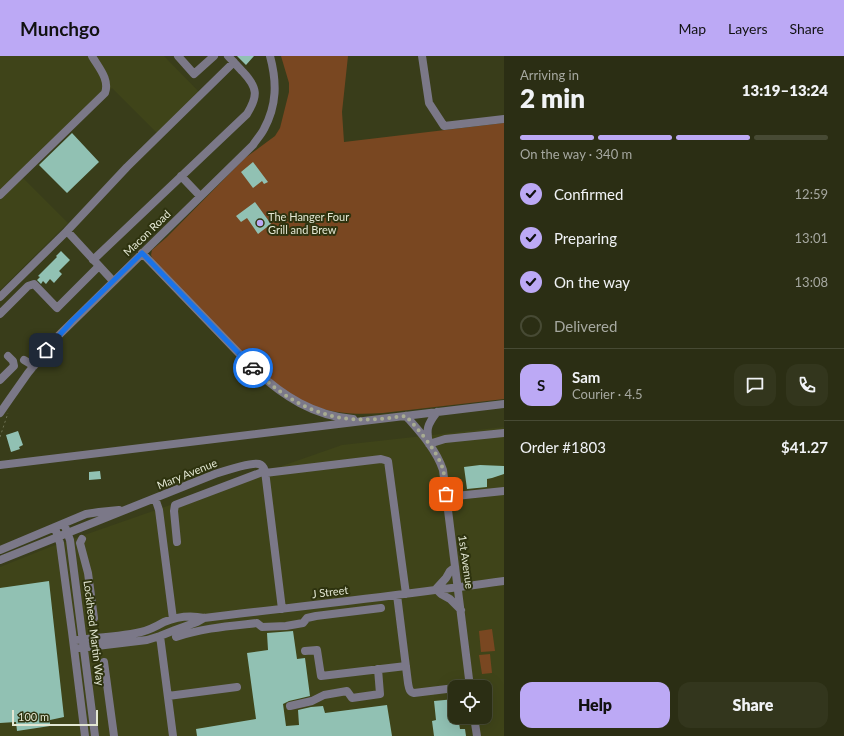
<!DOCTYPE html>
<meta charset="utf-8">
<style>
:root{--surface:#2b2e14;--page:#33361d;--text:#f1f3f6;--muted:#a6a8a0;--line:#474a34;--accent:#bca9f5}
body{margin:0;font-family:Lato,sans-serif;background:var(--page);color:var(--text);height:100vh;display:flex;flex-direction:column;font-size:15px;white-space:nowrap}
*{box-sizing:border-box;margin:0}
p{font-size:13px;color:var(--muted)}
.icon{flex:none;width:22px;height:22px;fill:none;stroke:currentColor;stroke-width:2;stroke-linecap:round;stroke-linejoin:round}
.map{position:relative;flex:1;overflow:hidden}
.side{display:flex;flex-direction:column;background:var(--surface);width:340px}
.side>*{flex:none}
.tools{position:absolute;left:448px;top:624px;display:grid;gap:8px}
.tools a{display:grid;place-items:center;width:44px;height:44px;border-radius:8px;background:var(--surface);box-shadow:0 4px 16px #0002,0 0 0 1px var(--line);font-size:20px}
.scale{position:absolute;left:12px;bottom:10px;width:86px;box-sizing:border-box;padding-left:4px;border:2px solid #e3e7d3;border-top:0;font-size:11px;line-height:14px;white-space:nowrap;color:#e3e7d3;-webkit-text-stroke:3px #2e330f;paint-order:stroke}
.pin{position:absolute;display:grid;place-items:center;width:34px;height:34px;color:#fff;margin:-17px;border-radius:8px;box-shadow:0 2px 6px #0006}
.courier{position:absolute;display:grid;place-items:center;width:40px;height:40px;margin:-20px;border:3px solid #1a73e8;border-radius:50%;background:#fff;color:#222;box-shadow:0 1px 5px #0007}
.headline em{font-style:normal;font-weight:800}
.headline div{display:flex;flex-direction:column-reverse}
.headline{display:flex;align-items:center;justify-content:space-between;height:68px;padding:0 16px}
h1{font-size:26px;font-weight:800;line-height:30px}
.bar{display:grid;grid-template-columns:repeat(4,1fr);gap:6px 4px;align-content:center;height:48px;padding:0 16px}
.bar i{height:5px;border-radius:3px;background:var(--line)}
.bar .selected{background:var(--accent)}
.bar p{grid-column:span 4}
.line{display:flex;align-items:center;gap:10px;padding:0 16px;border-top:1px solid var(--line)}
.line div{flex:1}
.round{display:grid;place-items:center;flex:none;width:42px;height:42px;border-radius:12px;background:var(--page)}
ol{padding:0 16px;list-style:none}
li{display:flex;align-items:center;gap:12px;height:44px}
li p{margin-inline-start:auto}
li .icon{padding:4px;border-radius:50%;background:var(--accent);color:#111;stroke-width:4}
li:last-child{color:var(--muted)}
li i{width:22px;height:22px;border:2px solid var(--line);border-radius:50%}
.cta{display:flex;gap:8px;margin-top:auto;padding:8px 16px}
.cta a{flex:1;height:46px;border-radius:12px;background:var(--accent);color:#111;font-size:16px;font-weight:800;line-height:46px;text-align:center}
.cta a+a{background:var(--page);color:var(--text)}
header{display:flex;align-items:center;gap:24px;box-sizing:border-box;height:56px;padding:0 20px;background:var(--accent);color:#111}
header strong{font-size:19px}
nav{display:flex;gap:22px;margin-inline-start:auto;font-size:14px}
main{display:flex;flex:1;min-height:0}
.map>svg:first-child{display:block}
</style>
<header>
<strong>Munchgo</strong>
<nav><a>Map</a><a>Layers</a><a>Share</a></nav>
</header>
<main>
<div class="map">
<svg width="504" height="680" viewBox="0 0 504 680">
<rect width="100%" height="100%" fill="#393d1a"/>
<path fill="#3f4419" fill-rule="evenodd" d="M 0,0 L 164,0 L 204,41 L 193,52 L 191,49 L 159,79 L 112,32 L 21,120 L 68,167 L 0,234 Z
M 504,371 L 504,680 L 0,680 L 0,511 L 50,491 L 342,389 ZM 455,631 L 485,631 L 485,661 L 455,661 Z"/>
<path fill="#794721" d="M 281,0 L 348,0 L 342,56 L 344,86 L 504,67 L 504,343 L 383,357 C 357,359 331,358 306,347 C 276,333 250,304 227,281 C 203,255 178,230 153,204 L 151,199 L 152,194 L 167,181 L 245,102 L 275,80 L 280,72 L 289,36 L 289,27 Z
M 492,573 L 495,595 L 481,596 L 479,575 Z
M 490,598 L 492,617 L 482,618 L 479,599 Z"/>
<path fill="#91c1b3" d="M 237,0 L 254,0 L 246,9 Z
M 72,77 L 99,106 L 67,137 L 39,109 Z
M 253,106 L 268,126 L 264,128 L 262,125 L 253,132 L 241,116 Z
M 255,146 L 271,168 L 258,178 L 247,162 L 241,166 L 236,160 Z
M 61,195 L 70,204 L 59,215 L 62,218 L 54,227 L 50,223 L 46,228 L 43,225 L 41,228 L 37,224 L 40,221 L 38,220 L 57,201 L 56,200 Z
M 18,375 L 23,389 L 19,391 L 20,393 L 11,396 L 6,379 Z
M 480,409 L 504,410 L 504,418 L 492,422 L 487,423 L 487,431 L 467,433 L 464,411 Z
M 100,415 L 101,423 L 89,424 L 89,416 Z
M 49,525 L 64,661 L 50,664 L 50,670 L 17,675 L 16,666 L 0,667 L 0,532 Z
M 293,575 L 297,603 L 305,602 L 310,640 L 289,645 L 283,648 L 286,670 L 299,669 L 298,654 L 311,651 L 323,650 L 325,657 L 387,649 L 392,680 L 197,680 L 196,673 L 256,663 L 247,597 L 268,594 L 267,577 Z
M 455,643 L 455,661 L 458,661 L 460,673 L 465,673 L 466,680 L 434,680 L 432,665 L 436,664 L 434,645 Z"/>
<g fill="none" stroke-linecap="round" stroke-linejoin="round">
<path stroke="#6d7153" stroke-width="1" stroke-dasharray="2 3" stroke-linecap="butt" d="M 0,381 L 8,357"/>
<path stroke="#7b7888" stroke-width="8" d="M 178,0 L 194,18 L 214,0
M 422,0 L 429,47 L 444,70 L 504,63
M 181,120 L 200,140
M 0,139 L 105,37 C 110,23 98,11 92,0
M 142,197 L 255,314 C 283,340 314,360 353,363
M 93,204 L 247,58 C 258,40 258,32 243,16 C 238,11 233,5 228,0
M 113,225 L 67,175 L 127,111 L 234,6
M 0,241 L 67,175
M 0,258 L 28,230 L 34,228 L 57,252 L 99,210
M 24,304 L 34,310
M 0,324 L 14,310 L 13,305 L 8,300
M 437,356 C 427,369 426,373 429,388 L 445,383 L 504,377
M 0,357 L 9,344 L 28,317 L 59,279 L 253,89 C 256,84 261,79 264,73 C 277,49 277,26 270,0
M 406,360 C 420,376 436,393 443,414 L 470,631
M 0,409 L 504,348
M 265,417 L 381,403 L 388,405 L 406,538
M 446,441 L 504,435
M 155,442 L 159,454 L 173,563
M 64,468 L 70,484 L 95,680
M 55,472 L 60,487 L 72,576 L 85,680
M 82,483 L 80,487 L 88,517 L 94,562
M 177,486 L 174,455 L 175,449 L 265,415
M 0,494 L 86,458 L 99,456 L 119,454
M 0,504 L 215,418 C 224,415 251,406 259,408 C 263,409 264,412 265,415 L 282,553
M 455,511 L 450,515 L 446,522 L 436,533 L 441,538 L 450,543 L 461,554
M 397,539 L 408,627 C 409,632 409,636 414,637 L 455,632
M 160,580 L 173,680
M 176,581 C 202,572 230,570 257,567 L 262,571 L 286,570 L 303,567 L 307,562 L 316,560 L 381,552
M 73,584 C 96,582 119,581 141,576 C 150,574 157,570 164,566 C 176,561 191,559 204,562 C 304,550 404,539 504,525
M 80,592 L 147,584 L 160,580 L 175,574 L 197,566 L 204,562
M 305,595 L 317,594 L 321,620 L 406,610
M 104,606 L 114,680
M 168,640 L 237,631
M 290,650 L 312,645 L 324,639 L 347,635 L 352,642 L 380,638 L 378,613
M 474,661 L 477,680"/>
</g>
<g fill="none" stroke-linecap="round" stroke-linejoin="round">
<path stroke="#a8ac92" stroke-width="4" stroke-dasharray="0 7.2" d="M 253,312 C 279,339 313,360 351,363 C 370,365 388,362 406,360 C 418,373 439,397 443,414 C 445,421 445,430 446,438"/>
<path stroke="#1a73e8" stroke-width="5" d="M 46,294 L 72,265 L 142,197 L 253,312"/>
</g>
<circle fill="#bca9f5" stroke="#2e330f" stroke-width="1.5" cx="260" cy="167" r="4"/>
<g text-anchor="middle" stroke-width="4" stroke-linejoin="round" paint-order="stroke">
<g font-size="11" fill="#e3e7d3" stroke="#2e330f" text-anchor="start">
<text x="268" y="165">The Hanger Four<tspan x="268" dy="13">Grill and Brew</tspan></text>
</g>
<g font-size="11" fill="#e3e7d3" stroke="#2e330f">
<text transform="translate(147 177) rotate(-44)" y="4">Macon Road</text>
<text transform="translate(187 418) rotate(-22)" y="4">Mary Avenue</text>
<text transform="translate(466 506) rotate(82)" y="4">1st Avenue</text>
<text transform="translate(330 536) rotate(-7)" y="4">J Street</text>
<text transform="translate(94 577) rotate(83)" y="4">Lockheed Martin Way</text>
</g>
</g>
</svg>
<div class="tools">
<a><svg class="icon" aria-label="locate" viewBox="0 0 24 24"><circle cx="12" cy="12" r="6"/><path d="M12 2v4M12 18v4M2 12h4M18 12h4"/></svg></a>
</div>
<div class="scale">100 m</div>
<div class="pin" style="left:446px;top:438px;background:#ea580c"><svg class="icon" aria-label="bag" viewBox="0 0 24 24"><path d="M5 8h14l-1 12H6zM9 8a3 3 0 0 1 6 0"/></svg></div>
<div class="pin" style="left:46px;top:294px;background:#1f2937"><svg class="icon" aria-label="home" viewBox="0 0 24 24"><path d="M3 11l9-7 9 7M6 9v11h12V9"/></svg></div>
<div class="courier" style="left:253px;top:312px"><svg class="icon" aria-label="car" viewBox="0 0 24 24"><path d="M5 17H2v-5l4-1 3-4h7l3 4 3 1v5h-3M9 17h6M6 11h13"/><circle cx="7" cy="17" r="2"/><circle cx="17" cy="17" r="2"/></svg></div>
</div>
<section class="side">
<div class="headline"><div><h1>2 min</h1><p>Arriving in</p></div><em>13:19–13:24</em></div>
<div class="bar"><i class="selected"></i><i class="selected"></i><i class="selected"></i><i></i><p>On the way · 340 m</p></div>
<ol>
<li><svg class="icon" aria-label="check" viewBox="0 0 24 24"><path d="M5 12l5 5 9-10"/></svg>Confirmed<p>12:59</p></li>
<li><svg class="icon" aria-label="check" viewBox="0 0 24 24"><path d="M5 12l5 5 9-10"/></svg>Preparing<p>13:01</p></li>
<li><svg class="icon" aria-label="check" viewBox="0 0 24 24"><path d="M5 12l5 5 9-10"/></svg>On the way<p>13:08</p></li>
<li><i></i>Delivered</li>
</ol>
<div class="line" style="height:72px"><b class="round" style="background:var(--accent);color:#111">S</b><div><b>Sam</b><p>Courier · 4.5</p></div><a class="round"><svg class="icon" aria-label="chat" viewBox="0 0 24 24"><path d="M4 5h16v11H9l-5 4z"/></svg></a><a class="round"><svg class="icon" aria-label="phone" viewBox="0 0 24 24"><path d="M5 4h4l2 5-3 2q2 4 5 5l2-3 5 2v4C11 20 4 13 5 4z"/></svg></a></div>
<div class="line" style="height:52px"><div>Order #1803</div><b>$41.27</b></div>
<div class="cta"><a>Help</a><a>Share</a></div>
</section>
</main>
